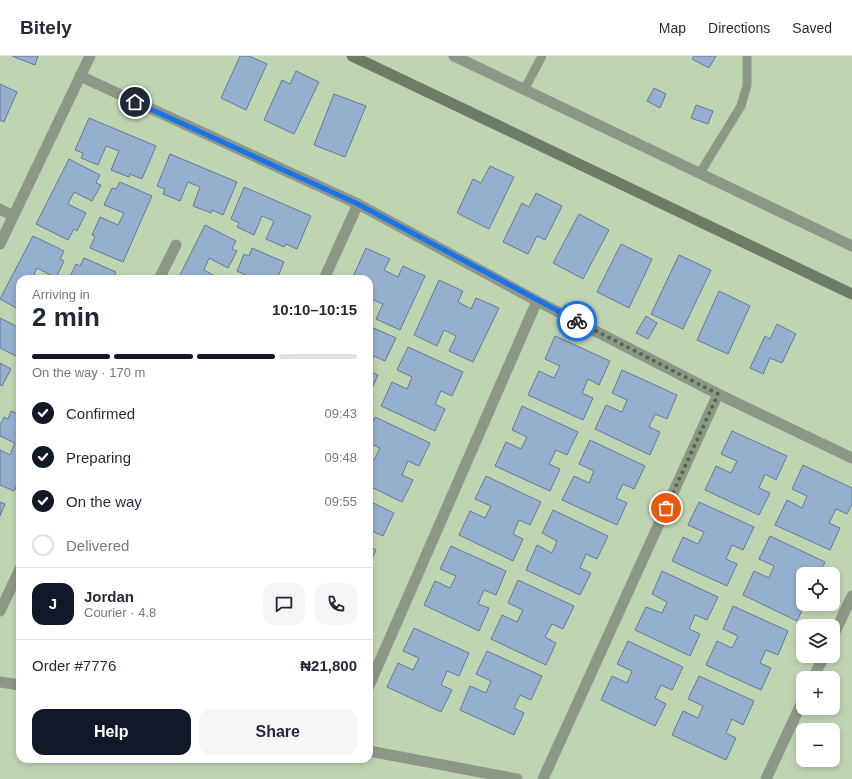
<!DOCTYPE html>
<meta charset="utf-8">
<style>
:root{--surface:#fff;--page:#f6f6f7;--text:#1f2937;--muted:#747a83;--line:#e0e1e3;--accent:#111827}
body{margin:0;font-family:Helvetica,sans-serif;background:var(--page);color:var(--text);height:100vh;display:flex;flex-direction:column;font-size:15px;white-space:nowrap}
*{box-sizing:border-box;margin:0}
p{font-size:13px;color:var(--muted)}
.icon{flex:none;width:22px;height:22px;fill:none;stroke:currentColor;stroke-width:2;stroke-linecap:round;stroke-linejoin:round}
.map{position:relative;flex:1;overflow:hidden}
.panel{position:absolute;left:16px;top:219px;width:357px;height:488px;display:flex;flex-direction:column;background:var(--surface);border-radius:12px;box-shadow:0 2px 6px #0003}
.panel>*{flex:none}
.controls{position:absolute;left:796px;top:511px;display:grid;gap:8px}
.controls a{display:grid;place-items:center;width:44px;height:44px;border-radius:8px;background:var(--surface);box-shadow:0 2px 6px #0003;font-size:20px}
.pin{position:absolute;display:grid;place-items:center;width:34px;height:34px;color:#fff;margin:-17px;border:2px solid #fff;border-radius:50%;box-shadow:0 1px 4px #0007}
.courier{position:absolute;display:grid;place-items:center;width:40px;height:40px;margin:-20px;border:3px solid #1a73e8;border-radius:50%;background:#fff;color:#222;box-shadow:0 1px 5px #0007}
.headline em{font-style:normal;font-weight:600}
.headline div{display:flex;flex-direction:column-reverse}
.headline{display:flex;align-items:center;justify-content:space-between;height:68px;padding:0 16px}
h1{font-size:26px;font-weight:600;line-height:30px}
.bar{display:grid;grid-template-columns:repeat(4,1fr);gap:6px 4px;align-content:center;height:48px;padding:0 16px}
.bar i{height:5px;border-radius:3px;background:var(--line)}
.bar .selected{background:var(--accent)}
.bar p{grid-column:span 4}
.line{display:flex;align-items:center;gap:10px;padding:0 16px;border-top:1px solid var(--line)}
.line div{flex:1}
.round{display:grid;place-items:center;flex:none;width:42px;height:42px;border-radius:12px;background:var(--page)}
ol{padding:0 16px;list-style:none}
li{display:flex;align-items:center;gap:12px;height:44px}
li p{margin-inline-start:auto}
li .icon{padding:4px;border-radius:50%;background:var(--accent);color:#fff;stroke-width:4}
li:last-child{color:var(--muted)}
li i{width:22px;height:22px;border:2px solid var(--line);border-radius:50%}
.action{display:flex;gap:8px;margin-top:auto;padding:8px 16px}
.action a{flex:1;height:46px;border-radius:12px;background:var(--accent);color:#fff;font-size:16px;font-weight:600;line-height:46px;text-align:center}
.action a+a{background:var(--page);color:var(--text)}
header{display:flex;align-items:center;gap:24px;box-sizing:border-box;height:56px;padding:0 20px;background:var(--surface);border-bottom:1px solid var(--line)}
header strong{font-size:19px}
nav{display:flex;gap:22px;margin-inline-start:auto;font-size:14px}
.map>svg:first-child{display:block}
</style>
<header>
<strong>Bitely</strong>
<nav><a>Map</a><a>Directions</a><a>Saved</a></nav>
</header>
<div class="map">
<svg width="852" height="723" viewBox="0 0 852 723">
<rect width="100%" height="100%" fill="#bfd5b1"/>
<path fill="#95afcf" stroke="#617a98" d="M 12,0 L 38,0 L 35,9 Z
M 240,0 L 249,0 L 267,8 L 246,54 L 221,42 Z
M 694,0 L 716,0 L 709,12 L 692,3 Z
M 296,15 L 319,26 L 294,78 L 264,64 L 282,24 L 290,28 Z
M 0,28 L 17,36 L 4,66 L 0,64 Z
M 654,32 L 666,38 L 660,52 L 647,45 Z
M 334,38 L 366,50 L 345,101 L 314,89 Z
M 696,49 L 713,55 L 708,68 L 691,62 Z
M 89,62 L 156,90 L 142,123 L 130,118 L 129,121 L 111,114 L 119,95 L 106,90 L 98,109 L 81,102 L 83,97 L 75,94 Z
M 170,98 L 237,126 L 223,159 L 212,154 L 211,157 L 193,150 L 200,131 L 188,126 L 180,145 L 163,138 L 165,133 L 157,130 Z
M 69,103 L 100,119 L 96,127 L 101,129 L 92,145 L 74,136 L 68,148 L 86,157 L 77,175 L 74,173 L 68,184 L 36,168 Z
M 490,110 L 514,121 L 489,173 L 457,157 L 473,123 L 481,127 Z
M 120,126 L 152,140 L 123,206 L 90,192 L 95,180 L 92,179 L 100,161 L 118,169 L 124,157 L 104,149 L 112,132 L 116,133 Z
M 244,131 L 311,160 L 297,193 L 286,188 L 284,191 L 266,183 L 274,165 L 262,160 L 254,179 L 237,171 L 239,167 L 231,163 Z
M 536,137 L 562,150 L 545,184 L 537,180 L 528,198 L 503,186 L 522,147 L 529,151 Z
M 579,158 L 609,174 L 583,223 L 553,207 Z
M 205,169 L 236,185 L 232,193 L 237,195 L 228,212 L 209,202 L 204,214 L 220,223 L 178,223 Z
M 33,180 L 64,195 L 60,203 L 64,205 L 56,222 L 37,212 L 32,223 L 20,223 L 20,254 L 0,243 Z
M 621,188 L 652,203 L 629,252 L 597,236 Z
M 252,192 L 284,206 L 277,223 L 254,223 L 237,215 L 244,198 L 249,200 Z
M 366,192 L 390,203 L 384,214 L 398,221 L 403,210 L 425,220 L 400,274 L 376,263 L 383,248 L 371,243 L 369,247 L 369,223 L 352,223 Z
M 679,199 L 711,214 L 683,273 L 651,258 Z
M 84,202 L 116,216 L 113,223 L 69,223 L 76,208 L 80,210 Z
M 439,224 L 463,235 L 458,246 L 471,253 L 476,242 L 499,252 L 473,306 L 449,295 L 456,280 L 444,274 L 437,290 L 414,279 Z
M 719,235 L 750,250 L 728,298 L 697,284 Z
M 646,260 L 657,267 L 648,283 L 636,277 Z
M 0,262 L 20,272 L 20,297 L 18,301 L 0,292 Z
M 777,268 L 796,278 L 782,307 L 770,302 L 763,318 L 750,312 L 765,280 L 770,283 Z
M 369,270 L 396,282 L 385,305 L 374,300 L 369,311 Z
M 555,280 L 610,305 L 599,329 L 588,323 L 582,337 L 593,342 L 583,364 L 528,339 L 539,315 L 554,322 L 560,310 L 545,303 Z
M 408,291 L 463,316 L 452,340 L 441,335 L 435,348 L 445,353 L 435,375 L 381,350 L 392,326 L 407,333 L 412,321 L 397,314 Z
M 0,307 L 11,313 L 2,330 L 0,329 Z
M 622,314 L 677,339 L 667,363 L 655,358 L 649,371 L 660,376 L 650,399 L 595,373 L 606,349 L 622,356 L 627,344 L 612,337 Z
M 369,315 L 378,319 L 369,339 Z
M 522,350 L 578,376 L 567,399 L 556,394 L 549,408 L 560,413 L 550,435 L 495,410 L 506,386 L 521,393 L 527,381 L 512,374 Z
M 11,355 L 20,359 L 20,423 L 14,435 L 0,429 L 0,394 L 10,399 L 15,387 L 0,380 L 0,369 L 4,361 L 8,363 Z
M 375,361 L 430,387 L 419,410 L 408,405 L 402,419 L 413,424 L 402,446 L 369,430 L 369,401 L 374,404 L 380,392 L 369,387 L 369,374 Z
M 732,375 L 787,400 L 776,424 L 765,418 L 759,432 L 770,437 L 759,459 L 705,434 L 716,410 L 731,417 L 737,405 L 721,398 Z
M 590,384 L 645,410 L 634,433 L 623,428 L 616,442 L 627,447 L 617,469 L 562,444 L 574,420 L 589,427 L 594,415 L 579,408 Z
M 803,409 L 852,432 L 852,448 L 847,458 L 836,453 L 829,467 L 840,472 L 830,494 L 775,469 L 787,444 L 802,452 L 807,440 L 792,433 Z
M 486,420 L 541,446 L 530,469 L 519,464 L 513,478 L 523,483 L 513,505 L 459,479 L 470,455 L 485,462 L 491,450 L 475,443 Z
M 369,445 L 394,457 L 383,480 L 372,475 L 369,480 Z
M 0,446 L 5,448 L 0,460 Z
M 699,446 L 754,471 L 743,494 L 732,489 L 726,503 L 737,508 L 727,530 L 672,505 L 683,481 L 698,488 L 704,476 L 688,469 Z
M 553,454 L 608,480 L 597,503 L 586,498 L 580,512 L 591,517 L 580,539 L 526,514 L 537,489 L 552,497 L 557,485 L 542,477 Z
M 770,480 L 825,506 L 819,518 L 803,518 L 803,524 L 797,537 L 803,540 L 803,548 L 805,548 L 797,565 L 743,539 L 754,515 L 769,522 L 774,510 L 759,503 Z
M 369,490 L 376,494 L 369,509 Z
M 451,490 L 506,515 L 496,539 L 484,534 L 478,548 L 489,552 L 479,575 L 424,549 L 435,525 L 450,532 L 456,520 L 440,513 Z
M 662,515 L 718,541 L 707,564 L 695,559 L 689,573 L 700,578 L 690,600 L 635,574 L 646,551 L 662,557 L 667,546 L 652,538 Z
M 518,524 L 574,550 L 563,573 L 552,568 L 545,581 L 556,587 L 546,609 L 491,583 L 502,559 L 517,566 L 523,554 L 508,547 Z
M 733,550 L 788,575 L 778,599 L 766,594 L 760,607 L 771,612 L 761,634 L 706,609 L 717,585 L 732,592 L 738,580 L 723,573 Z
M 414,572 L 469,597 L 459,620 L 447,615 L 441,629 L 452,634 L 441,656 L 387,631 L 398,607 L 413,614 L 419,602 L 403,595 Z
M 628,585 L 683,611 L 672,634 L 661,629 L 655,642 L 666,648 L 655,670 L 601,644 L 612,620 L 627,627 L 632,615 L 617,608 Z
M 487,595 L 542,620 L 531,644 L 520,639 L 514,652 L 524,657 L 514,679 L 460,654 L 470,630 L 486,637 L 491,625 L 476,618 Z
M 699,620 L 754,645 L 743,669 L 732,663 L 726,677 L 736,682 L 726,704 L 672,679 L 683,655 L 698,662 L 703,650 L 688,643 Z"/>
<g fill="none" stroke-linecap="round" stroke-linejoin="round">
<path stroke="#8d9787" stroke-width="9" d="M 524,34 L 542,0
M 700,117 L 741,50 L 747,29 L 747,0"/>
<path stroke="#8d9787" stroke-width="11" d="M 454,0 L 852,190
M 80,20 L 358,148
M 0,153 L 13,160
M 0,188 L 90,0
M 159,223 L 176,189
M 324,223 L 358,148 L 537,245 L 718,338 L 852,402
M 0,555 L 20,513
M 833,580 L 852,540
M 813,622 L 824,600
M 0,626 L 20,629
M 369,630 L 537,245
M 369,695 L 517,723
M 543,723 L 718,338
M 766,723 L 803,644"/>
<path stroke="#6e7c66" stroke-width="11" d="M 352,0 L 852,238"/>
</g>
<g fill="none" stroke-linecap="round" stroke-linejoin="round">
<path stroke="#56634e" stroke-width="4" stroke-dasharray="0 7.2" d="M 577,265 L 718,338 L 666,452"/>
<path stroke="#1a73e8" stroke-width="5" d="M 135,46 L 358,148 L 577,265"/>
</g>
</svg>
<div class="controls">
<a><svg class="icon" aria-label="locate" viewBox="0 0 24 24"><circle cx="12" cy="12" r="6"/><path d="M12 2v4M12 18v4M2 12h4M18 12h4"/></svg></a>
<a><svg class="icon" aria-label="layers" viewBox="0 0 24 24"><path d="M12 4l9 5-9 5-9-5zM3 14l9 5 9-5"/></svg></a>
<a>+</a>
<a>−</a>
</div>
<div class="pin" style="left:666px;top:452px;background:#ea580c"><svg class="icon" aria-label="bag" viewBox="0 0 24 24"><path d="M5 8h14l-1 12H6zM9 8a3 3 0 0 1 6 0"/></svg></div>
<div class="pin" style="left:135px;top:46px;background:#1f2937"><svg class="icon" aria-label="home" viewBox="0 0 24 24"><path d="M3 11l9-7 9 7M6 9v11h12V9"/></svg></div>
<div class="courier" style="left:577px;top:265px"><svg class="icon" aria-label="bike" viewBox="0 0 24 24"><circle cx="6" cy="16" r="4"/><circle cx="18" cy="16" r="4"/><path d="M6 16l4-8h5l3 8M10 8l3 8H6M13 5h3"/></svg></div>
<section class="panel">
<div class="headline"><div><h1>2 min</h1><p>Arriving in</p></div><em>10:10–10:15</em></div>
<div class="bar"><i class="selected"></i><i class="selected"></i><i class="selected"></i><i></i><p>On the way · 170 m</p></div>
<ol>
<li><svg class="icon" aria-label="check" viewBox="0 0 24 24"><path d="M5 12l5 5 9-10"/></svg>Confirmed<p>09:43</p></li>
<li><svg class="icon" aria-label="check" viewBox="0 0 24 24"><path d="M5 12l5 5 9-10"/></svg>Preparing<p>09:48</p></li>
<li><svg class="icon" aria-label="check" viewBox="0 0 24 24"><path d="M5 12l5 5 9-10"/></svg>On the way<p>09:55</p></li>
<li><i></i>Delivered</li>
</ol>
<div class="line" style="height:72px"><b class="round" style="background:var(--accent);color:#fff">J</b><div><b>Jordan</b><p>Courier · 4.8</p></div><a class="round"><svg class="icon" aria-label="chat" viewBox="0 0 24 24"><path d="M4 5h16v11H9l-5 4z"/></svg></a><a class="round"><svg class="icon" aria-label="phone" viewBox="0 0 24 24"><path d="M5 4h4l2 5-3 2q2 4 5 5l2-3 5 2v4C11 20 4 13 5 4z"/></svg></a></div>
<div class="line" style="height:52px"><div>Order #7776</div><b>₦21,800</b></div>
<div class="action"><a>Help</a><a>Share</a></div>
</section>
</div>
